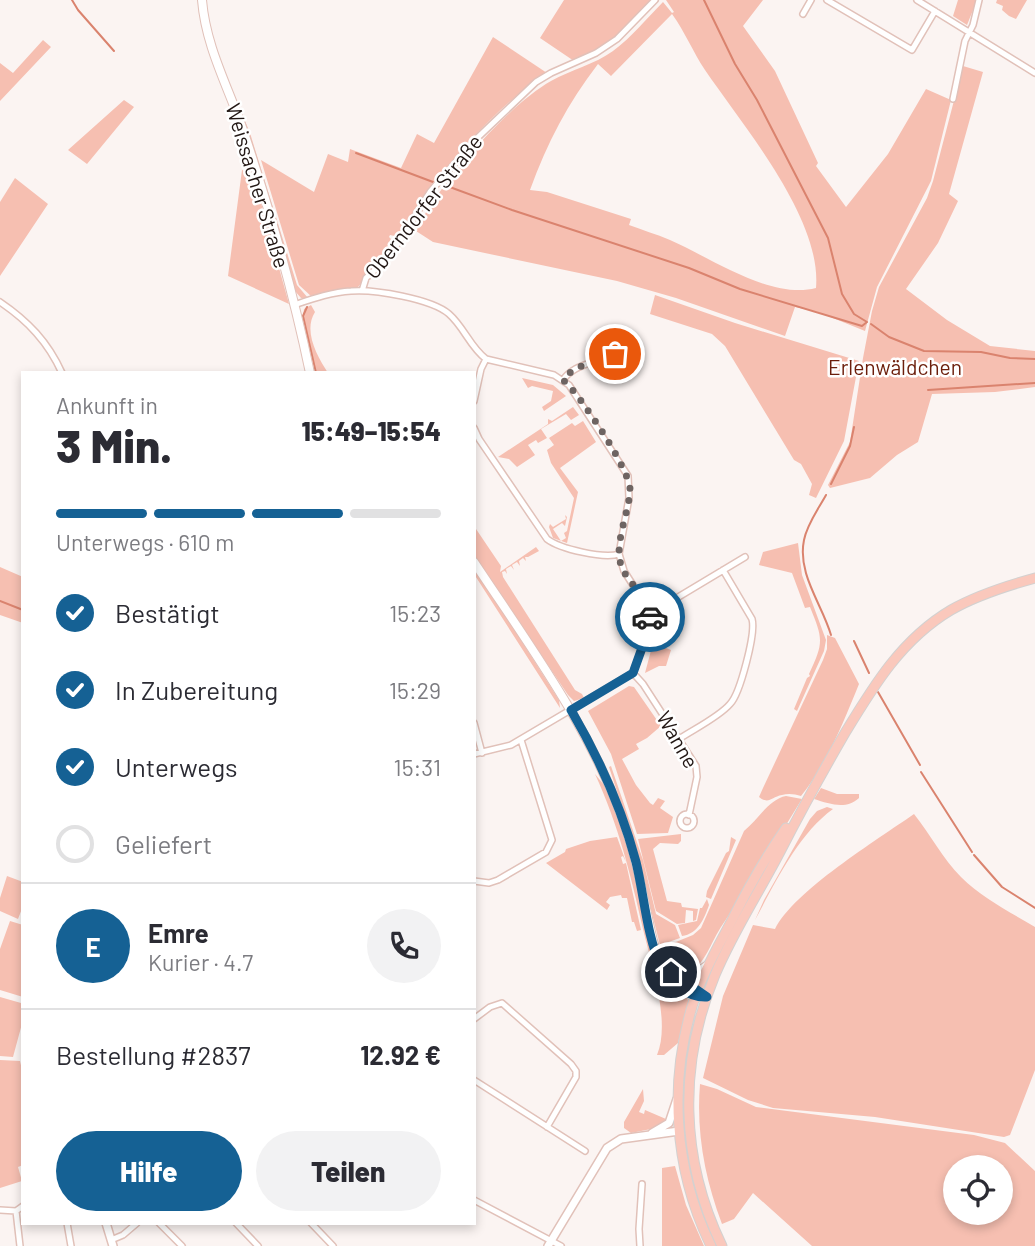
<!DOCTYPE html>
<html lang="de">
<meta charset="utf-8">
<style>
:root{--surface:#fff;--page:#f2f2f3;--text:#2b2b33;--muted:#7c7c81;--line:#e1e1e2;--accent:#156194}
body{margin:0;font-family:Barlow,sans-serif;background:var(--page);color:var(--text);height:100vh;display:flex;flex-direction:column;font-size:26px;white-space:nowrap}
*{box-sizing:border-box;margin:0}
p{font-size:23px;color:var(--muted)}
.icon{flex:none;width:38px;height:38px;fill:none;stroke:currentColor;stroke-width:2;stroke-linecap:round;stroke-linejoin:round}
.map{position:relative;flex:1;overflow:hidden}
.sheet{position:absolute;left:21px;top:371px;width:455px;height:854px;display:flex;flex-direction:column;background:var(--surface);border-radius:0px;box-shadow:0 4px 10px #0003}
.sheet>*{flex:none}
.tools{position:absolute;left:943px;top:1155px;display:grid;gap:14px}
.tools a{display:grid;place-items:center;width:70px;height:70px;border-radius:50%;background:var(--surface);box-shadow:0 4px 10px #0003;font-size:35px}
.pin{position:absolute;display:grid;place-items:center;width:60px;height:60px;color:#fff;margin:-30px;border:4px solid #fff;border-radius:50%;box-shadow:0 2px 7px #0007}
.courier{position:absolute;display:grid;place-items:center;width:70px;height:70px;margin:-35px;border:5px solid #156194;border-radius:50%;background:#fff;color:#222;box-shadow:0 2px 9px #0007}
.headline em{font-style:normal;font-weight:800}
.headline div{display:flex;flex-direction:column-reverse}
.headline{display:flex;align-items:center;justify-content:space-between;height:119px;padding:0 35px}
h1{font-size:46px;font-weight:800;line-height:52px}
.bar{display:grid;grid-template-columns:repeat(4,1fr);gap:10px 7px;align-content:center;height:84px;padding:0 35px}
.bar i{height:9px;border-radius:5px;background:var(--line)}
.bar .current{background:var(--accent)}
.bar p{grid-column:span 4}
.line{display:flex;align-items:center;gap:18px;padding:0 35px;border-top:2px solid var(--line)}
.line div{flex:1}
.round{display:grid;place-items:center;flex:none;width:74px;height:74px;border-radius:37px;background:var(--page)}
ol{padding:0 35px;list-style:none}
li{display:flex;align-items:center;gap:21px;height:77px}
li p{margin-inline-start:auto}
li .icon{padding:7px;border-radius:50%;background:var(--accent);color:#fff;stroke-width:4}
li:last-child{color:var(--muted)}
li i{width:38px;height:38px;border:4px solid var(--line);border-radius:50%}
.cta{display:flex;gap:14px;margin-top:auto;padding:14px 35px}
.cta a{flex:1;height:80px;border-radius:42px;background:var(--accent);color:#fff;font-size:28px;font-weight:800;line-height:80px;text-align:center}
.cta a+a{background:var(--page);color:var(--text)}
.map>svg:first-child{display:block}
</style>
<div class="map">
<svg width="1035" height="1246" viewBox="0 0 1035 1246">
<rect width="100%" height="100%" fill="#fbf4f2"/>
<path fill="#f6bfb1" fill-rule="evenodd" d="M 564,0 L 652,0 L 612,41 L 574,61 L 540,38 Z
M 666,0 L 763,0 L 743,26 L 775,71 L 818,163 L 816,166 L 846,207 L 888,154 L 926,89 L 951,100 L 931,181 L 877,287 L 865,331 L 818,312 L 795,307 L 785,336 L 676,298 L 617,281 L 433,242 L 416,231 C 436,187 508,105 551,81 C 571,70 595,64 613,51 C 632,37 647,18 663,2 L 672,13 L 674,12 ZM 672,14 C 685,32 693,52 705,70 C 743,126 822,218 816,288 C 771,300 711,258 670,240 C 656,234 642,230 629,225 L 631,219 L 547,192 L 530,190 C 547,143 568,103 598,64 L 611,76 Z
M 958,0 L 977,0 L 967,25 L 953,16 Z
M 997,0 L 1027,0 L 1016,19 L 1009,16 L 1002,10 L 1003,6 L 996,3 Z
M 493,37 L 547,73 C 485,115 438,175 399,237 L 390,235 L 389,237 L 396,244 L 358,287 L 312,297 L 299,285 L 261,160 L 314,192 L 328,154 L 348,162 L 350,149 L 401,168 L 417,134 L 434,143 Z
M 43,40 L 51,47 L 0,101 L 0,63 L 13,73 Z
M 963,66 L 983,72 L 949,194 L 958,201 L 938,243 L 906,289 L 947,320 L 990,346 L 1035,351 L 1035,387 L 995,392 L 932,394 L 918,442 L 897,455 L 870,478 L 830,488 L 828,485 L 850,442 L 863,358 L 872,311 L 879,287 L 927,198 L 933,181 Z
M 230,85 L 250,133 L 297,285 L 308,298 L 301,298 L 295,291 Z
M 124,100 L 134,107 L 87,164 L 68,150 Z
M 242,170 L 253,174 L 289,304 L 228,276 Z
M 15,178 L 48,204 L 0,276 L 0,202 Z
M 655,295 L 735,323 L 859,361 L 844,441 L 816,498 L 809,495 L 812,484 L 801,464 L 794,460 L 725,346 L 712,334 L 650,314 Z
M 311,305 L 315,312 C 303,331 317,356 328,373 L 316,373 L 303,317 L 304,309 Z
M 522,378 L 553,385 L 566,396 L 544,411 L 542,407 L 551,401 L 553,391 L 532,386 L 528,388 Z
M 573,407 L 579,415 L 571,420 L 566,414 L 541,429 L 547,438 L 538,443 L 536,440 L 528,445 L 535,455 L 517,467 L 509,459 L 498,457 L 548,424 L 548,419 L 552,421 Z
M 583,421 L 596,442 L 560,468 L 578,492 L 567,543 L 553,538 L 549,527 L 550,524 L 553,527 L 566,519 L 565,515 L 567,517 L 565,526 L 562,523 L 553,529 L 561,541 L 566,538 L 564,533 L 567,531 L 574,498 L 551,463 L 547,450 L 554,445 L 549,438 L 572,423 L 575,426 Z
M 474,526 L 501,566 L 500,572 L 536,547 L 539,551 L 528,557 L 525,557 L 526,561 L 523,558 L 519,561 L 520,566 L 517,562 L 512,565 L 514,570 L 511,566 L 506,569 L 507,574 L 505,571 L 502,572 L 503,577 L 575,690 L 582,694 L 584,698 L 574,701 L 568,695 L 474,555 Z
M 798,543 L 802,575 L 826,640 L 824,651 L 797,711 L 794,709 L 807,678 L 810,676 L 809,674 C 824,642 823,639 810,607 L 805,608 L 792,573 L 759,565 L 763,552 Z
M 474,566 L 559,700 L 560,708 L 474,574 Z
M 0,567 L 23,577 L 23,623 L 0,615 Z
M 827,635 L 835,638 L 859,684 C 843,723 827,764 801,796 C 795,794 788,793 782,795 C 771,797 769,805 759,797 L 763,788 L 823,660 L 827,649 Z
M 653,643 L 671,650 L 666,666 L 659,666 L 645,673 Z
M 629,686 L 634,687 L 661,726 L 647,738 L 636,744 L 639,749 L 622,759 L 636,785 L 650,803 L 653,805 L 658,798 L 665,801 L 660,808 L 673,817 L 668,833 L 637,834 L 611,754 L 588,711 Z
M 611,766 L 643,860 L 656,914 L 675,925 L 680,938 L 660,945 L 633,840 L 609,767 Z
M 595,774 L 604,785 L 618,816 L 633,862 L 649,944 L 655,961 L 667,981 L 689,1001 L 678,1043 L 664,1055 L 657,1055 C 671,1022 651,963 643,929 C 630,872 619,827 595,774 Z
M 821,788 L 837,794 L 859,794 L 859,798 C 846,810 830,804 814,799 Z
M 786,796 L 802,799 C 776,841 751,883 723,924 C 710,943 706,964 686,976 C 672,973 665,961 661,948 L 693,935 L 701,928 L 744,831 C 758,820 769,799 786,796 Z
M 827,807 L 833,809 C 798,834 774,885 755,920 L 764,900 L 810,819 L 817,811 Z
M 914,814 C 930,834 943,859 961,877 C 982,898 1010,912 1035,927 L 1035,1070 L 1010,1135 L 1004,1137 L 875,1117 L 773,1108 L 748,1100 L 703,1078 L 723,996 L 753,925 L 775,929 C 794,891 877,840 914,814 Z
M 681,834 L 681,841 L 678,844 L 660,843 L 653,849 L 667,901 L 681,903 L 682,907 L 698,909 L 696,920 L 693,921 L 693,911 L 686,910 L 685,923 L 677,924 L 656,911 L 638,839 Z
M 617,837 L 626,862 L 623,856 L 621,857 L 623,864 L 626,863 L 641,930 L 637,931 L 634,922 L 632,922 L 627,898 L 622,898 L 621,895 L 610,897 L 606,902 L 610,905 L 607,910 L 546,863 L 565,852 L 566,849 L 590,841 Z
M 731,837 L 736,840 L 711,899 L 706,897 L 707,891 L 726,853 L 729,851 Z
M 7,876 L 23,882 L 23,906 L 18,919 L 0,911 L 0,898 Z
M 707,899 L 709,905 C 704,919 698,934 682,936 L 678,925 L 697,921 L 700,908 L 702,908 Z
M 10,921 L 23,925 L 23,997 L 0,990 L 0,949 Z
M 0,997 L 21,1003 L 23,1001 L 23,1020 L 13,1057 L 0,1056 Z
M 0,1060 L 20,1061 L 23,1074 L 23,1165 L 18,1167 L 22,1181 L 0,1188 Z
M 700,1084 L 717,1089 L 756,1107 L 974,1135 L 1005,1143 L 1035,1171 L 1035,1246 L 812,1246 L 753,1193 L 734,1219 L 722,1224 C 705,1179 696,1133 700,1084 ZM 956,1167 L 1001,1167 L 1001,1213 L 956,1213 Z
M 643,1089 L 644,1101 L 639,1112 L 644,1114 L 645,1110 L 666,1119 L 656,1128 L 631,1133 L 624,1128 L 624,1122 Z
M 675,1166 L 686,1205 L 704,1246 L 662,1246 L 662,1168 Z"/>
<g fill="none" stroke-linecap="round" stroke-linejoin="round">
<path stroke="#da836e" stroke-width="2" d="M 72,0 L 78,10 L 114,51
M 704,0 L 735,64 L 757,100 L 828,238 L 842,294 L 854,314 L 867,322
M 356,153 L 433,182
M 447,186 L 512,210 L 689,268 L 740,289 L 862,326 L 867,322
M 307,307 L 303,316 L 316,373
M 871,324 L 889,337 L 924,351 L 981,352 L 1010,358 L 1035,359
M 928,390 L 1035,383
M 831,484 L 850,446 L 854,427
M 826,495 C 819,508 807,524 804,540 C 797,574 822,604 831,635
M 0,601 L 23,610
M 854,641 L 869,673
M 878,692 L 920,765
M 921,772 L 972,852
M 974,855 L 1002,887 L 1035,908"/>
<g stroke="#e1c1b9" stroke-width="8">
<path id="minor" d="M 827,0 L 912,50 L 935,11
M 917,0 L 1035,73
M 803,14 L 811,0
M 953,99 L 965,41 L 973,25 L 979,0
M 362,291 L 366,278 L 389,257 L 430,192 L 473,142 L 536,82 L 551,73 L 596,53 L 617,39 L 655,0
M 0,302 C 28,321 48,342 62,373
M 294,305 C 312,299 332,292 351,291 C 374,289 432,299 449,314 C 464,327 470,347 486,359 L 554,375 L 569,385 L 628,476 L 629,498 L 619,554 L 624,571 L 649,610 L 647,634 L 633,673 L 511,745 L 474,754
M611 347a8 8 0 1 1 16 0a8 8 0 1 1-16 0Z
M 563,380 C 575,363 596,364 613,352
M 474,401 L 481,369 L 486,359
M 474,428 L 479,439 L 547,539 C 560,549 604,559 619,554
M 650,614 L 745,557
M 633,673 L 643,684 L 696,766 L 697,777 L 689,815
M 474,723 L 482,753
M 679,739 C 694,729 719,717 730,704 C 740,694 756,633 752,619 L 723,570
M680 821a7 7 0 1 1 14 0a7 7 0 1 1-14 0Z
M 474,881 L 489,883 L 498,880 L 546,852 L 552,840 L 521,740
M 474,1019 L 490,1007 L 502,1003 L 571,1064 L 576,1071 L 576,1077 L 547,1127
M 474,1080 L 585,1151
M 474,1200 L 561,1246
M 0,1210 L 16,1211 L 23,1206
M 16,1211 L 20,1246
M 67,1223 L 71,1246
M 159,1223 L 182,1246
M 236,1223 L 258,1246
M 311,1223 L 333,1246
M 111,1240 L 123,1235 L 137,1223
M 640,1246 L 639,1229 L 642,1184"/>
</g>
<g stroke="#e1c1b9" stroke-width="10">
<path id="tertiary" d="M 652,1133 L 669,1123 L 677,1099
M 106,1223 L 113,1246
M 548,1246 L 607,1148 L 621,1139 L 679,1131"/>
</g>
<g stroke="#e1c1b9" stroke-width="10">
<path id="secondary" d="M 202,0 C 206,49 230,90 245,136 C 270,211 294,296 310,373
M 474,562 C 533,651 599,739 630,842 C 636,863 641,883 645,904 C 653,939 659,1000 707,997
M 664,966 L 678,978 L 702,993
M 681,979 L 689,978 L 708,965"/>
</g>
<g stroke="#d3d1d0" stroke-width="11">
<path id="primary" d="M 711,1246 C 673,1168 668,1079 695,997 C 704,970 719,945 732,920 C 748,888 766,857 786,828
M 722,1246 C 680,1159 678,1064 715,975 C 734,930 760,891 782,848 C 802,809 823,771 845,733 C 874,685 902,639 951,610 C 977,595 1006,586 1035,578"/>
</g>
<use href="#minor" stroke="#fff" stroke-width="5"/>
<use href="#tertiary" stroke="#fff" stroke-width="7"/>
<use href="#secondary" stroke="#fff" stroke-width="8"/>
<use href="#primary" stroke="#fac8bc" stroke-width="9"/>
</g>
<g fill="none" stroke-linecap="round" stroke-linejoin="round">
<path stroke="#6e6462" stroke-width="7" stroke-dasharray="0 12.6" d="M 615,354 L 613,352 C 596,364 575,363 563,380 C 579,393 631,471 630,490 C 629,514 614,542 621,565 C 627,583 649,597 650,617"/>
<path stroke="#156194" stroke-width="9" d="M 650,617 L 647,634 L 633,673 L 571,710 C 599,758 622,809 636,862 C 644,894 647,938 661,966 C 670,984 688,998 707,997 L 671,972"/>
</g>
<g text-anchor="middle" stroke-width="5" stroke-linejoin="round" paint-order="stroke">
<g font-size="21" fill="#221714" stroke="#fff">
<text transform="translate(257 186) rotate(73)" y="7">Weissacher Straße</text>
<text transform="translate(424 207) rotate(-52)" y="7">Oberndorfer Straße</text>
<text transform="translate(677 740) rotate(60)" y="7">Wanne</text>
</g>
<g font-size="21" fill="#6c1e0b" stroke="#fff">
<text x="895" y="375">Erlenwäldchen</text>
</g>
</g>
</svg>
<div class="tools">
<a><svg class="icon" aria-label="locate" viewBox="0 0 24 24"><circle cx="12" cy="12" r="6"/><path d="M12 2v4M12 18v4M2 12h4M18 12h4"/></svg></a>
</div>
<div class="pin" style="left:615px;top:354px;background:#ea580c"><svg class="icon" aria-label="bag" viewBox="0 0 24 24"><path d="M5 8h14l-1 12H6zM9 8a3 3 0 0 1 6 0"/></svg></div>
<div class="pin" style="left:671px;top:972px;background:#1f2937"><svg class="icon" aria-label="home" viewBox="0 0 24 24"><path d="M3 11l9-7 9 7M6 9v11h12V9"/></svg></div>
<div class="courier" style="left:650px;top:617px"><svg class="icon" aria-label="car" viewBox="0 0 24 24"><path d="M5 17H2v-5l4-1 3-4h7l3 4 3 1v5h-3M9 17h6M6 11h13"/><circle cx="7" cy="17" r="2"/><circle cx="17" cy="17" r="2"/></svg></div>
<section class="sheet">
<div class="headline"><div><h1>3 Min.</h1><p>Ankunft in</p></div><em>15:49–15:54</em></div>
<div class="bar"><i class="current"></i><i class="current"></i><i class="current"></i><i></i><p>Unterwegs · 610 m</p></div>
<ol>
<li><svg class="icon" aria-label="check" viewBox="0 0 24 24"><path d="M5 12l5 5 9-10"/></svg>Bestätigt<p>15:23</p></li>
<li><svg class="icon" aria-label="check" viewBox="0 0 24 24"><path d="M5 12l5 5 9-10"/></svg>In Zubereitung<p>15:29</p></li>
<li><svg class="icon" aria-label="check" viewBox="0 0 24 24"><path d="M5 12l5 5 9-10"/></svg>Unterwegs<p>15:31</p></li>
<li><i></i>Geliefert</li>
</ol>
<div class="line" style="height:126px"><b class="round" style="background:var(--accent);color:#fff">E</b><div><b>Emre</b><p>Kurier · 4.7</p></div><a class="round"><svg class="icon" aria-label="phone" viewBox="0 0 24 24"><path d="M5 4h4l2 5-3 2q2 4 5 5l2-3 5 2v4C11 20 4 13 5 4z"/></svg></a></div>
<div class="line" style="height:91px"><div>Bestellung #2837</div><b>12.92 €</b></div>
<div class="cta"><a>Hilfe</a><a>Teilen</a></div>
</section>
</div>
